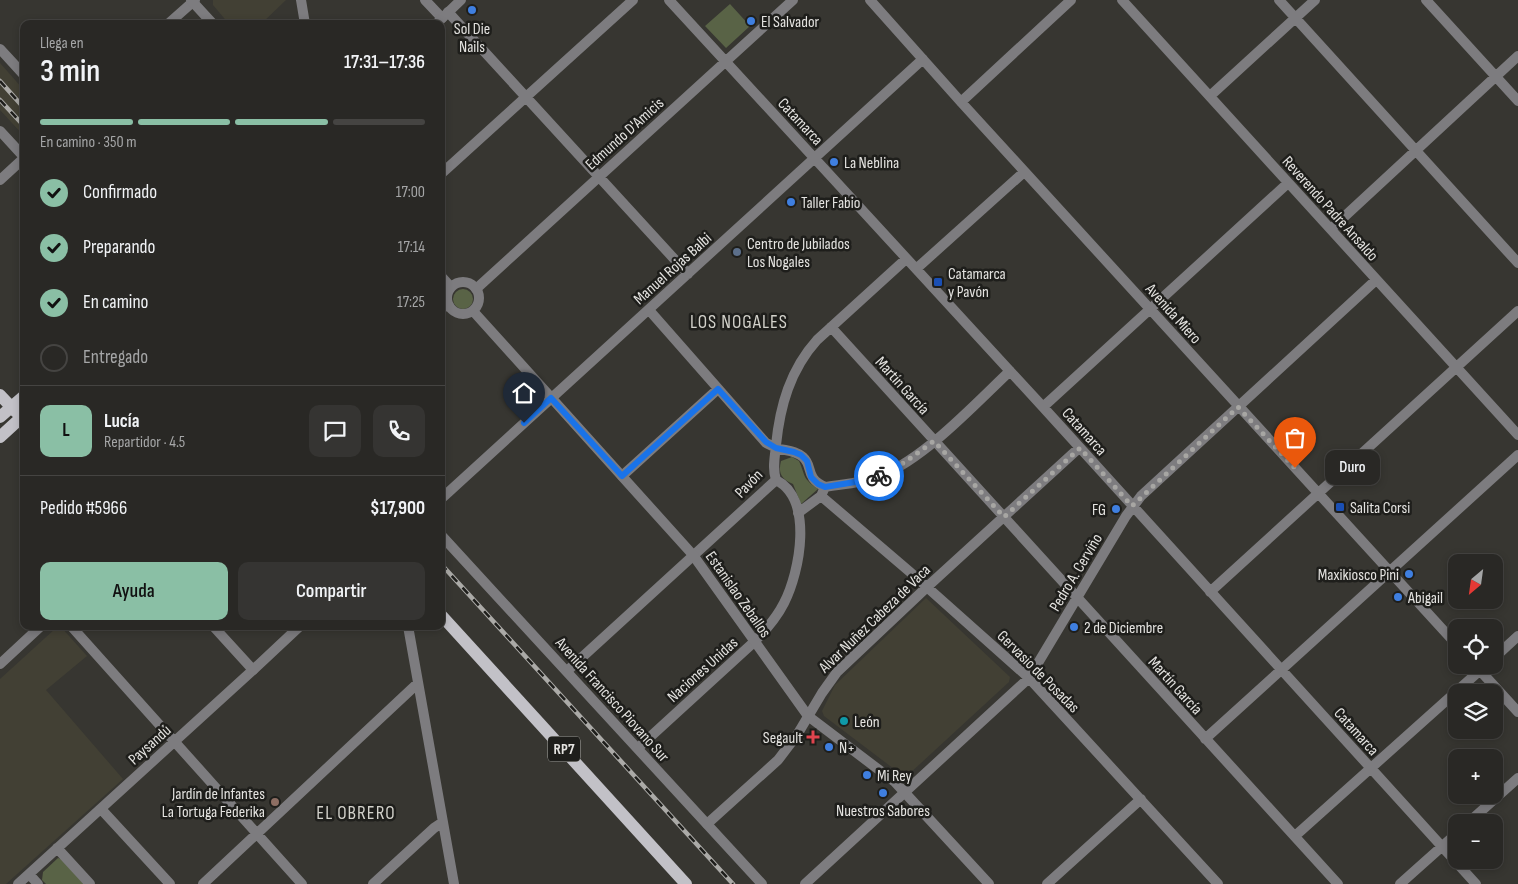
<!DOCTYPE html>
<html lang="es">
<meta charset="utf-8">
<style>
:root{--surface:#292825;--page:#353432;--text:#f1f3f6;--muted:#a5a6a7;--line:#454442;--accent:#8abfa5}
body{margin:0;font-family:"Sofia Sans Condensed",sans-serif;background:var(--page);color:var(--text);height:100vh;display:flex;flex-direction:column;font-size:19px;white-space:nowrap}
*{box-sizing:border-box;margin:0}
p{font-size:16px;color:var(--muted)}
.icon{flex:none;width:28px;height:28px;fill:none;stroke:currentColor;stroke-width:2;stroke-linecap:round;stroke-linejoin:round}
.map{position:relative;flex:1;overflow:hidden}
.sheet{position:absolute;left:20px;top:20px;width:425px;height:610px;display:flex;flex-direction:column;background:var(--surface);border-radius:10px;box-shadow:0 2px 8px #0003,0 0 0 1px var(--line)}
.sheet>*{flex:none}
.needle{width:32px;rotate:209deg}
.tools{position:absolute;left:1448px;top:554px;display:grid;gap:10px}
.tools a{display:grid;place-items:center;width:55px;height:55px;border-radius:10px;background:var(--surface);box-shadow:0 2px 8px #0003,0 0 0 1px var(--line);font-size:25px}
.pin{position:absolute;display:grid;place-items:center;width:42px;height:42px;color:#fff;margin:-51px -21px;border-radius:50% 50% 50% 0;rotate:-45deg;box-shadow:0 0 5px #0007}
.pin .icon{rotate:45deg}
.courier{position:absolute;display:grid;place-items:center;width:50px;height:50px;margin:-25px;border:4px solid #1a73e8;border-radius:50%;background:#fff;color:#222;box-shadow:0 1px 6px #0007}
.bubble{position:absolute;height:35px;border-radius:10px;background:var(--surface);box-shadow:0 2px 8px #0003,0 0 0 1px var(--line);font-size:16px;font-weight:600;line-height:35px;text-align:center}
.head em{font-style:normal;font-weight:600}
.head div{display:flex;flex-direction:column-reverse}
.head{display:flex;align-items:center;justify-content:space-between;height:85px;padding:0 20px}
h1{font-size:32px;font-weight:600;line-height:38px}
.bar{display:grid;grid-template-columns:repeat(4,1fr);gap:8px 5px;align-content:center;height:60px;padding:0 20px}
.bar i{height:6px;border-radius:4px;background:var(--line)}
.bar .on{background:var(--accent)}
.bar p{grid-column:span 4}
.line{display:flex;align-items:center;gap:12px;padding:0 20px;border-top:1px solid var(--line)}
.line div{flex:1}
.round{display:grid;place-items:center;flex:none;width:52px;height:52px;border-radius:10px;background:var(--page)}
ol{padding:0 20px;list-style:none}
li{display:flex;align-items:center;gap:15px;height:55px}
li p{margin-inline-start:auto}
li .icon{padding:5px;border-radius:50%;background:var(--accent);color:#111;stroke-width:4}
li:last-child{color:var(--muted)}
li i{width:28px;height:28px;border:2px solid var(--line);border-radius:50%}
.cta{display:flex;gap:10px;margin-top:auto;padding:10px 20px}
.cta a{flex:1;height:58px;border-radius:10px;background:var(--accent);color:#111;font-size:20px;font-weight:600;line-height:58px;text-align:center}
.cta a+a{background:var(--page);color:var(--text)}
.map>svg:first-child{display:block}
</style>
<div class="map">
<svg width="1518" height="884" viewBox="0 0 1518 884">
<rect width="100%" height="100%" fill="#373631"/>
<path fill="#424034" d="M 213,0 L 286,0 L 261,24 L 229,24 L 213,5 Z
M 0,63 L 24,90 L 24,136 L 0,110 Z
M 926,598 L 1010,677 L 1009,682 L 908,775 L 902,775 L 824,716 L 822,711 L 835,685 Z
M 61,627 L 87,656 L 46,690 L 123,779 L 6,884 L 0,884 L 0,679 L 56,628 Z"/>
<path fill="#596346" d="M 730,4 L 750,26 L 726,48 L 705,26 Z
M453 299a10 10 0 1 1 20 0a10 10 0 1 1-20 0Z
M 792,457 L 799,461 C 806,477 802,478 818,489 L 801,504 L 793,484 C 781,479 778,473 781,461 Z
M 58,858 L 61,859 L 84,884 L 46,884 L 42,880 L 43,872 Z"/>
<g fill="none" stroke-linecap="round" stroke-linejoin="round">
<path stroke="#7d7c7f" stroke-width="10" d="M 425,0 L 442,18
M 669,0 L 1043,407 L 1476,884
M 870,0 L 961,102 L 1456,644
M 1122,0 L 1518,435
M 1279,0 L 1518,263
M 1426,0 L 1518,101
M 448,12 L 688,274
M 168,24 L 195,0
M 1210,96 L 1315,0
M 961,102 L 1071,0
M 441,174 L 633,0
M 0,180 L 24,158
M 1331,229 L 1518,56
M 916,269 L 1024,172
M 476,289 L 793,0
M 441,307 L 449,306
M 649,310 L 766,443 C 769,444 773,447 776,448 C 786,451 795,450 803,457 C 814,467 804,477 825,487
M 831,327 L 1338,884
M 1043,407 L 1288,183
M 622,476 L 718,389
M 776,480 C 772,468 775,457 776,445 C 780,406 790,370 817,340 L 906,259
M 821,496 L 910,572 L 1029,678 L 1218,884
M 441,499 L 923,59
M 798,513 L 821,496 L 825,487 C 844,484 864,483 882,475 C 925,458 975,404 1010,371
M 1210,592 L 1518,311
M 71,626 L 302,884
M 408,626 L 454,884
M 1494,658 L 1518,636
M 0,664 L 41,626
M 1475,665 L 1518,712
M 567,671 L 776,480
M 1205,739 L 1518,455
M 638,748 L 754,642 C 766,630 777,617 784,603 C 800,572 814,499 776,480
M 101,809 L 170,884
M 1469,822 L 1518,778
M 707,824 L 778,760 L 797,735 L 822,693 L 837,672 L 927,587 L 1079,448
M 1295,836 L 1486,665
M 57,848 L 90,884
M 29,874 L 38,884
M 18,884 L 253,670
M 203,884 L 418,683
M 373,884 L 434,828 L 443,822
M 805,884 L 1029,678 L 1126,516 L 1141,496 L 1376,280
M 1047,884 L 1141,799
M 1400,884 L 1456,834"/>
<path stroke="#7d7c7f" stroke-width="10" d="M 191,0 L 213,24
M 301,0 L 305,24
M 436,24 L 461,0
M 0,49 L 24,75
M 0,131 L 24,157
M 441,276 L 451,287
M447 298a16 16 0 1 1 32 0a16 16 0 1 1-32 0Z
M 473,311 L 693,555 L 808,716 L 895,782 L 989,884
M 441,535 L 762,884
M 213,626 L 253,670 L 300,626"/>
<path stroke="#c2c1c7" stroke-width="12" d="M 0,395 L 16,412
M 0,417 L 24,396
M 0,437 L 24,415
M 441,615 L 686,884"/>
<g stroke="#abaaa7" stroke-width="4.5">
<path id="rail" d="M 0,81 L 24,108
M 0,100 L 24,126
M 441,564 L 733,884"/>
</g>
<use href="#rail" stroke="#1e1e1b" stroke-width="2.5" stroke-dasharray="8" stroke-linecap="butt"/>
</g>
<g fill="none" stroke-linecap="round" stroke-linejoin="round">
<path stroke="#a7a6a3" stroke-width="5" stroke-dasharray="0 9" d="M 879,476 L 905,462 L 934,441 L 1004,517 L 1080,448 L 1132,506 L 1238,407 L 1295,468"/>
<path stroke="#1a73e8" stroke-width="6" d="M 524,423 L 551,398 L 622,476 L 718,389 L 766,442 L 776,448 L 794,452 L 801,455 L 807,461 L 811,477 L 818,484 L 825,487 L 867,480 L 879,476"/>
</g>
<g fill="#3f7fe0" stroke="#1e1e1b" stroke-width="2">
<circle cx="472" cy="10" r="5"/>
<circle cx="751" cy="21" r="5"/>
<circle cx="834" cy="162" r="5"/>
<circle cx="791" cy="202" r="5"/>
<circle cx="1116" cy="509" r="5"/>
<circle cx="1409" cy="574" r="5"/>
<circle cx="1398" cy="597" r="5"/>
<circle cx="1074" cy="627" r="5"/>
<circle cx="829" cy="747" r="5"/>
<circle cx="867" cy="775" r="5"/>
<circle cx="883" cy="793" r="5"/>
</g>
<circle fill="#5c6f8a" stroke="#1e1e1b" stroke-width="2" cx="737" cy="252" r="5"/>
<g fill="#1a4fb4" stroke="#1e1e1b" stroke-width="2">
<rect x="933" y="277" width="10" height="10" rx="2.5"/>
<rect x="1335" y="502" width="10" height="10" rx="2.5"/>
</g>
<circle fill="#0f9aa8" stroke="#1e1e1b" stroke-width="2" cx="844" cy="721" r="5"/>
<path fill="#e0444e" stroke="#1e1e1b" stroke-width="2" d="M810.5 729.5h5v5h5v5h-5v5h-5v-5h-5v-5h5z"/>
<circle fill="#8d6e63" stroke="#1e1e1b" stroke-width="2" cx="275" cy="802" r="5"/>
<g text-anchor="middle" stroke-width="5" stroke-linejoin="round" paint-order="stroke">
<rect fill="#1e1e1b" stroke="#a9a8a5" stroke-width="1" x="548" y="736.5" width="32" height="25" rx="4"/>
<g font-size="15" font-weight="bold" fill="#e4e3e0">
<text x="564" y="754">RP7</text>
</g>
<g font-size="16" fill="#e4e3e0" stroke="#1e1e1b" text-anchor="start">
<text x="761" y="27">El Salvador</text>
<text x="472" y="34" text-anchor="middle">Sol Die<tspan x="472" dy="18">Nails</tspan></text>
<text x="844" y="168">La Neblina</text>
<text x="801" y="208">Taller Fabio</text>
<text x="747" y="249">Centro de Jubilados<tspan x="747" dy="18">Los Nogales</tspan></text>
<text x="948" y="279">Catamarca<tspan x="948" dy="18">y Pavón</tspan></text>
<text x="1350" y="513">Salita Corsi</text>
<text x="1106" y="515" text-anchor="end">FG</text>
<text x="1399" y="580" text-anchor="end">Maxikiosco Pini</text>
<text x="1408" y="603">Abigail</text>
<text x="1084" y="633">2 de Diciembre</text>
<text x="854" y="727">León</text>
<text x="803" y="743" text-anchor="end">Segault</text>
<text x="839" y="753">N+</text>
<text x="877" y="781">Mi Rey</text>
<text x="265" y="799" text-anchor="end">Jardín de Infantes<tspan x="265" dy="18">La Tortuga Federika</tspan></text>
<text x="883" y="816" text-anchor="middle">Nuestros Sabores</text>
</g>
<g font-size="16" fill="#e4e3e0" stroke="#1e1e1b">
<text transform="translate(801 121) rotate(47)" y="6">Catamarca</text>
<text transform="translate(624 133) rotate(-42)" y="6">Edmundo D'Amicis</text>
<text transform="translate(1331 208) rotate(48)" y="6">Reverendo Padre Ansaldo</text>
<text transform="translate(672 268) rotate(-42)" y="6">Manuel Rojas Balbi</text>
<text transform="translate(1174 313) rotate(48)" y="6">Avenida Miero</text>
<text transform="translate(903 385) rotate(48)" y="6">Martín García</text>
<text transform="translate(1085 431) rotate(48)" y="6">Catamarca</text>
<text transform="translate(748 483) rotate(-46)" y="6">Pavón</text>
<text transform="translate(1075 572) rotate(-59)" y="6">Pedro A. Cerviño</text>
<text transform="translate(739 594) rotate(55)" y="6">Estanislao Zeballos</text>
<text transform="translate(874 618) rotate(-44)" y="6">Alvar Nuñez Cabeza de Vaca</text>
<text transform="translate(702 669) rotate(-42)" y="6">Naciones Unidas</text>
<text transform="translate(1039 671) rotate(45)" y="6">Gervasio de Posadas</text>
<text transform="translate(1176 685) rotate(48)" y="6">Martín García</text>
<text transform="translate(613 699) rotate(48)" y="6">Avenida Francisco Piovano Sur</text>
<text transform="translate(1357 731) rotate(48)" y="6">Catamarca</text>
<text transform="translate(149 744) rotate(-42)" y="6">Paysandú</text>
</g>
<g font-size="19" letter-spacing="1" fill="#d2d1ca" stroke="#1e1e1b">
<text x="739" y="328">LOS NOGALES</text>
<text x="356" y="819">EL OBRERO</text>
</g>
</g>
</svg>
<div class="tools">
<a><svg class="needle" viewBox="-14 -14 28 28"><path d="M0-13l5 13h-10z" fill="#e53935"/><path d="M0 13l5-13h-10z" fill="#a5a6a7"/></svg></a>
<a><svg class="icon" aria-label="locate" viewBox="0 0 24 24"><circle cx="12" cy="12" r="6"/><path d="M12 2v4M12 18v4M2 12h4M18 12h4"/></svg></a>
<a><svg class="icon" aria-label="layers" viewBox="0 0 24 24"><path d="M12 4l9 5-9 5-9-5zM3 14l9 5 9-5"/></svg></a>
<a>+</a>
<a>−</a>
</div>
<div class="pin" style="left:1295px;top:468px;background:#ea580c"><svg class="icon" aria-label="bag" viewBox="0 0 24 24"><path d="M5 8h14l-1 12H6zM9 8a3 3 0 0 1 6 0"/></svg></div>
<div class="pin" style="left:524px;top:423px;background:#1f2937"><svg class="icon" aria-label="home" viewBox="0 0 24 24"><path d="M3 11l9-7 9 7M6 9v11h12V9"/></svg></div>
<div class="courier" style="left:879px;top:476px"><svg class="icon" aria-label="bike" viewBox="0 0 24 24"><circle cx="6" cy="16" r="4"/><circle cx="18" cy="16" r="4"/><path d="M6 16l4-8h5l3 8M10 8l3 8H6M13 5h3"/></svg></div>
<div class="bubble" style="left:1325px;top:450px;width:55px">Duro</div>
<section class="sheet">
<div class="head"><div><h1>3 min</h1><p>Llega en</p></div><em>17:31–17:36</em></div>
<div class="bar"><i class="on"></i><i class="on"></i><i class="on"></i><i></i><p>En camino · 350 m</p></div>
<ol>
<li><svg class="icon" aria-label="check" viewBox="0 0 24 24"><path d="M5 12l5 5 9-10"/></svg>Confirmado<p>17:00</p></li>
<li><svg class="icon" aria-label="check" viewBox="0 0 24 24"><path d="M5 12l5 5 9-10"/></svg>Preparando<p>17:14</p></li>
<li><svg class="icon" aria-label="check" viewBox="0 0 24 24"><path d="M5 12l5 5 9-10"/></svg>En camino<p>17:25</p></li>
<li><i></i>Entregado</li>
</ol>
<div class="line" style="height:90px"><b class="round" style="background:var(--accent);color:#111">L</b><div><b>Lucía</b><p>Repartidor · 4.5</p></div><a class="round"><svg class="icon" aria-label="chat" viewBox="0 0 24 24"><path d="M4 5h16v11H9l-5 4z"/></svg></a><a class="round"><svg class="icon" aria-label="phone" viewBox="0 0 24 24"><path d="M5 4h4l2 5-3 2q2 4 5 5l2-3 5 2v4C11 20 4 13 5 4z"/></svg></a></div>
<div class="line" style="height:65px"><div>Pedido #5966</div><b>$17,900</b></div>
<div class="cta"><a>Ayuda</a><a>Compartir</a></div>
</section>
</div>
